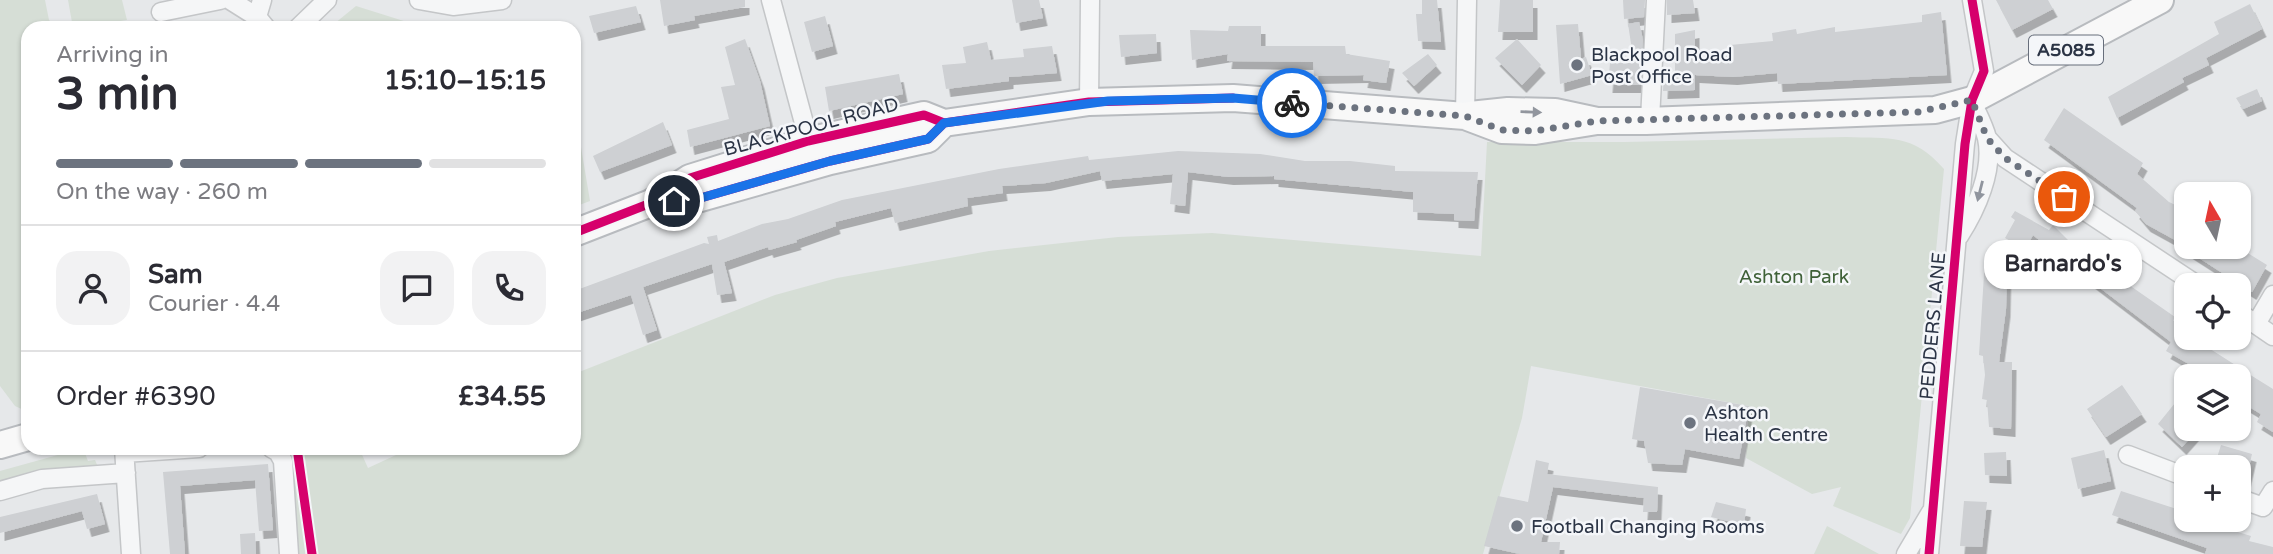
<!DOCTYPE html>
<meta charset="utf-8">
<style>
:root{--surface:#fff;--page:#f2f2f3;--text:#2b2b33;--muted:#7c7c81;--line:#e1e1e2;--accent:#6c737f}
body{margin:0;font-family:"Varela Round",sans-serif;background:var(--page);color:var(--text);height:100vh;display:flex;flex-direction:column;font-size:26px;white-space:nowrap}
*{box-sizing:border-box;margin:0}
p{font-size:23px;color:var(--muted)}
.icon{flex:none;width:38px;height:38px;fill:none;stroke:currentColor;stroke-width:2;stroke-linecap:round;stroke-linejoin:round}
.map{position:relative;flex:1;overflow:hidden}
.panel{position:absolute;left:21px;top:21px;width:560px;height:434px;display:flex;flex-direction:column;background:var(--surface);border-radius:21px;box-shadow:0 2px 5px #0004}
.panel>*{flex:none}
.needle{width:46px;rotate:351deg}
.buttons{position:absolute;left:2174px;top:182px;display:grid;gap:14px}
.buttons a{display:grid;place-items:center;width:77px;height:77px;border-radius:14px;background:var(--surface);box-shadow:0 2px 5px #0004;font-size:35px}
.pin{position:absolute;display:grid;place-items:center;width:60px;height:60px;color:#fff;margin:-30px;border:4px solid #fff;border-radius:50%;box-shadow:0 2px 7px #0007}
.courier{position:absolute;display:grid;place-items:center;width:70px;height:70px;margin:-35px;border:5px solid #1a73e8;border-radius:50%;background:#fff;color:#222;box-shadow:0 2px 9px #0007}
.bubble{position:absolute;height:49px;border-radius:21px;background:var(--surface);box-shadow:0 2px 5px #0004;font-size:23px;font-weight:700;line-height:49px;text-align:center}
.overview em{font-style:normal;font-weight:700}
.overview div{display:flex;flex-direction:column-reverse}
.overview{display:flex;align-items:center;justify-content:space-between;height:119px;padding:0 35px}
h1{font-size:46px;font-weight:700;line-height:52px}
.bar{display:grid;grid-template-columns:repeat(4,1fr);gap:10px 7px;align-content:center;height:84px;padding:0 35px}
.bar i{height:9px;border-radius:5px;background:var(--line)}
.bar .current{background:var(--accent)}
.bar p{grid-column:span 4}
.line{display:flex;align-items:center;gap:18px;padding:0 35px;border-top:2px solid var(--line)}
.line div{flex:1}
.round{display:grid;place-items:center;flex:none;width:74px;height:74px;border-radius:21px;background:var(--page)}
.map>svg:first-child{display:block}
</style>
<div class="map">
<svg width="2273" height="554" viewBox="0 0 2273 554">
<defs>
<filter id="shadow"><feDropShadow dx="4.5" dy="8" stdDeviation="0" flood-color="#0004"/></filter>
</defs>
<rect width="100%" height="100%" fill="#e6e8ea"/>
<path fill="#d6ded6" d="M 0,0 L 45,0 L 49,20 L 57,28 L 28,28 L 28,412 L 15,406 L 0,386 Z
M 68,0 L 122,0 L 127,20 L 73,28 Z
M 356,6 L 426,28 L 329,28 Z
M 574,105 L 590,201 L 574,207 Z
M 1846,137 C 1891,139 1912,133 1944,169 L 1910,518 L 1901,534 L 1833,506 L 1841,487 L 1812,494 L 1746,458 L 1749,406 L 1531,366 L 1522,418 L 1483,554 L 296,554 L 285,448 L 359,448 L 368,468 L 411,448 L 574,448 L 574,374 L 775,295 L 837,278 L 989,251 L 1118,237 L 1212,233 L 1481,256 L 1487,142 L 1625,142 Z
M 83,448 L 88,461 L 95,460 L 98,467 L 0,486 L 0,471 Z
M 1827,526 L 1879,554 L 1814,554 Z"/>
<path fill="#ced0d3" filter="url(#shadow)" d="M 660,0 L 745,0 L 745,7 L 694,16 L 695,20 L 664,26 Z
M 1012,0 L 1039,0 L 1043,18 L 1016,23 Z
M 1422,0 L 1437,0 L 1441,42 L 1418,41 L 1416,14 L 1422,14 Z
M 1500,0 L 1533,0 L 1533,32 L 1498,32 Z
M 1623,0 L 1645,0 L 1644,17 L 1624,19 Z
M 1667,0 L 1693,0 L 1695,13 L 1667,15 Z
M 1996,0 L 2048,0 L 2053,9 L 2012,30 Z
M 2250,4 L 2262,29 L 2206,58 L 2209,65 L 2182,78 L 2184,82 L 2117,118 L 2108,97 L 2219,34 L 2214,22 Z
M 636,6 L 641,22 L 594,33 L 589,16 Z
M 1941,12 L 1947,75 L 1778,84 L 1777,73 L 1733,77 L 1695,75 L 1695,90 L 1663,91 L 1664,72 L 1675,72 L 1675,34 L 1695,30 L 1695,61 L 1731,55 L 1730,45 L 1773,41 L 1772,33 L 1796,29 L 1797,34 L 1835,27 L 1835,32 L 1922,22 L 1922,15 Z
M 825,16 L 833,46 L 812,52 L 804,22 Z
M 1639,22 L 1643,40 L 1640,85 L 1608,85 L 1610,63 L 1634,63 L 1628,24 Z
M 1578,24 L 1581,59 L 1586,57 L 1592,75 L 1560,84 L 1556,25 Z
M 1229,26 L 1261,26 L 1261,46 L 1345,46 L 1346,54 L 1390,61 L 1386,83 L 1363,80 L 1364,75 L 1314,76 L 1313,62 L 1227,61 L 1228,54 L 1192,60 L 1190,30 L 1228,31 Z
M 1156,34 L 1157,53 L 1121,57 L 1119,35 Z
M 745,39 L 760,81 L 770,126 L 690,147 L 687,130 L 729,119 L 721,87 L 735,85 L 725,47 Z
M 1517,39 L 1541,65 L 1522,85 L 1495,58 Z
M 987,42 L 991,60 L 1024,57 L 1023,49 L 1052,46 L 1057,73 L 1009,77 L 1009,81 L 946,89 L 942,65 L 966,63 L 963,47 Z
M 1428,54 L 1437,65 L 1414,86 L 1402,73 Z
M 899,74 L 903,94 L 829,111 L 825,87 Z
M 2257,89 L 2262,101 L 2243,109 L 2236,98 Z
M 2064,108 L 2143,163 L 2137,174 L 2169,202 L 2186,210 L 2186,246 L 2146,224 L 2135,211 L 2137,208 L 2044,140 Z
M 663,122 L 672,145 L 600,172 L 593,156 Z
M 1178,151 L 1260,154 L 1305,161 L 1350,161 L 1395,166 L 1395,171 L 1478,172 L 1474,221 L 1454,220 L 1454,214 L 1413,212 L 1413,192 L 1274,179 L 1274,176 L 1229,177 L 1188,172 L 1185,206 L 1170,204 L 1173,174 L 1102,181 L 1100,171 L 1046,183 L 1002,186 L 1003,193 L 967,198 L 968,206 L 895,223 L 891,208 L 835,222 L 836,226 L 796,240 L 797,242 L 769,250 L 768,247 L 724,262 L 732,293 L 717,295 L 712,264 L 643,287 L 657,330 L 643,335 L 631,295 L 574,314 L 574,291 L 704,243 L 709,244 L 707,237 L 717,235 L 718,241 L 762,224 L 788,219 L 842,200 L 999,169 L 1088,156 L 1089,160 Z
M 2015,211 L 2049,230 L 2053,225 L 2074,246 L 2064,260 L 2033,235 L 2025,249 L 2005,238 L 2015,220 L 2011,217 Z
M 2182,247 L 2238,247 L 2267,265 L 2252,292 Z
M 1985,258 L 2007,259 L 2006,309 L 1999,362 L 2012,362 L 2011,429 L 1989,427 L 1987,400 L 1982,399 L 1985,375 L 1983,356 L 1979,355 Z
M 2096,262 L 2175,317 L 2173,321 L 2186,329 L 2186,338 L 2208,338 L 2204,345 L 2240,368 L 2236,376 L 2201,376 L 2203,372 L 2166,351 L 2171,342 L 2087,278 Z
M 2244,371 L 2273,389 L 2273,432 L 2257,422 L 2261,414 L 2238,400 Z
M 2122,385 L 2142,414 L 2106,437 L 2087,409 Z
M 1640,387 L 1749,406 L 1739,459 L 1685,449 L 1682,465 L 1648,463 L 1644,441 L 1632,439 Z
M 2175,403 L 2186,413 L 2186,429 L 2198,429 L 2182,447 L 2158,424 Z
M 2221,445 L 2252,454 L 2244,488 L 2238,487 L 2238,467 L 2214,467 Z
M 2104,450 L 2111,481 L 2078,489 L 2071,458 Z
M 2006,452 L 2007,476 L 1985,475 L 1984,453 Z
M 1536,460 L 1549,463 L 1547,474 L 1658,487 L 1657,512 L 1643,512 L 1644,498 L 1553,487 L 1541,542 L 1560,542 L 1559,554 L 1520,554 L 1484,546 L 1498,496 L 1528,502 Z
M 268,464 L 273,530 L 259,531 L 255,480 L 180,486 L 185,554 L 170,554 L 163,472 Z
M 2121,491 L 2186,512 L 2186,520 L 2198,520 L 2251,536 L 2249,541 L 2273,547 L 2273,554 L 2205,554 L 2207,548 L 2112,515 Z
M 97,494 L 105,524 L 87,529 L 82,511 L 0,533 L 0,517 Z
M 1964,501 L 1987,502 L 1982,547 L 1960,546 Z
M 1716,502 L 1746,509 L 1744,525 L 1711,517 Z
M 255,533 L 256,554 L 241,554 L 240,534 Z"/>
<g fill="none" stroke-linecap="round" stroke-linejoin="round">
<g stroke="#c4c6c8" stroke-width="21">
<path id="minor" d="M 230,0 L 257,17
M 262,0 L 257,17 L 266,28
M 419,0 L 453,6 L 502,0
M 771,0 L 811,149
M 161,12 L 220,0
M 298,28 L 327,0
M 1089,102 L 1090,0
M 1465,116 L 1467,0
M 1650,120 L 1656,0
M 1987,138 L 2005,158 L 2197,285
M 1959,236 C 1976,210 1994,170 1987,138 C 1984,126 1977,113 1972,102
M 2238,312 L 2273,336
M 2256,324 L 2273,295
M 124,448 L 131,554
M 271,448 L 278,452 L 283,461 L 289,554
M 124,453 L 199,448
M 2128,455 L 2186,477
M 0,491 L 42,479 L 126,473
M 2238,498 L 2263,507 L 2273,491
M 1906,554 L 1931,512
M 1929,554 L 1965,144 L 1972,100 L 1984,71 L 1972,0"/>
</g>
<g stroke="#b8bbbf" stroke-width="30">
<path id="highway" d="M 1470,115 L 1508,111 L 1555,112 L 1597,121 L 1646,121 L 1935,110 L 1972,100 L 2160,0
M 656,203 L 697,199 L 830,161 L 928,139 L 944,123
M 574,233 L 651,203 L 690,178 L 808,141 L 924,115 L 944,123 L 1089,102 L 1233,98 L 1465,116 L 1502,130 L 1535,131 L 1597,121
M 0,445 L 28,437"/>
</g>
<use href="#minor" stroke="#f5f6f7" stroke-width="18"/>
<use href="#highway" stroke="#f8f8f8" stroke-width="26"/>
<g stroke="#f4f6f9" stroke-width="13">
<path id="cycleway" d="M 654,203 L 697,199 L 830,161 L 928,139 L 944,123
M 574,233 L 651,203 L 690,178 L 808,141 L 924,115 L 944,123 L 1089,102 L 1233,98
M 297,448 L 312,554
M 1929,554 L 1965,144 L 1972,100 L 1984,71 L 1972,0"/>
</g>
<use href="#cycleway" stroke="#d6006c" stroke-width="9"/>
</g>
<defs><path id="oneway-solid" d="M-6-.8H1V-3.2L6.5 0L1 3.2V.8H-6Z" transform="scale(1.75)"/></defs>
<use fill="#92969e" href="#oneway-solid" transform="translate(1531 112) rotate(2)"/>
<use fill="#90959e" href="#oneway-solid" transform="translate(1980 191) rotate(104)"/>
<g fill="none" stroke-linecap="round" stroke-linejoin="round">
<path stroke="#6c737f" stroke-width="7" stroke-dasharray="0 12.6" d="M 1292,103 L 1465,116 L 1502,130 L 1535,131 L 1597,121 L 1918,112 L 1972,100 L 1987,138 L 2005,158 L 2064,197"/>
<path stroke="#1a73e8" stroke-width="9" d="M 674,201 L 697,199 L 830,161 L 928,139 L 944,123 L 1108,101 L 1233,98 L 1292,103"/>
</g>
<g fill="#6c737f" stroke="#f4f6f9" stroke-width="2.5">
<circle cx="1577" cy="65" r="7"/>
<circle cx="1690" cy="423" r="7"/>
<circle cx="1517" cy="526" r="7"/>
</g>
<g text-anchor="middle" stroke-width="5" stroke-linejoin="round" paint-order="stroke">
<rect fill="#f4f6f9" stroke="#676e7b" stroke-width="2" x="2029" y="35.5" width="74" height="29" rx="5"/>
<g font-size="18" font-weight="bold" fill="#2b3445">
<text x="2066" y="56">A5085</text>
</g>
<g font-size="19" fill="#2b3445" stroke="#f4f6f9" text-anchor="start">
<text x="1591" y="61">Blackpool Road<tspan x="1591" dy="22">Post Office</tspan></text>
<text x="1704" y="419">Ashton<tspan x="1704" dy="22">Health Centre</tspan></text>
<text x="1531" y="533">Football Changing Rooms</text>
</g>
<g font-size="19" fill="#2b3445" stroke="#f4f6f9">
<text transform="translate(811 126) rotate(-15)" y="7">BLACKPOOL ROAD</text>
<text transform="translate(1932 326) rotate(-85)" y="7">PEDDERS LANE</text>
</g>
<g font-size="19" fill="#3f6138" stroke="#f4f6f9">
<text x="1794" y="283">Ashton Park</text>
</g>
</g>
</svg>
<div class="buttons">
<a><svg class="needle" viewBox="-14 -14 28 28"><path d="M0-13l5 13h-10z" fill="#e53935"/><path d="M0 13l5-13h-10z" fill="#7c7c81"/></svg></a>
<a><svg class="icon" aria-label="locate" viewBox="0 0 24 24"><circle cx="12" cy="12" r="6"/><path d="M12 2v4M12 18v4M2 12h4M18 12h4"/></svg></a>
<a><svg class="icon" aria-label="layers" viewBox="0 0 24 24"><path d="M12 4l9 5-9 5-9-5zM3 14l9 5 9-5"/></svg></a>
<a>+</a>
</div>
<div class="pin" style="left:2064px;top:197px;background:#ea580c"><svg class="icon" aria-label="bag" viewBox="0 0 24 24"><path d="M5 8h14l-1 12H6zM9 8a3 3 0 0 1 6 0"/></svg></div>
<div class="pin" style="left:674px;top:201px;background:#1f2937"><svg class="icon" aria-label="home" viewBox="0 0 24 24"><path d="M3 11l9-7 9 7M6 9v11h12V9"/></svg></div>
<div class="courier" style="left:1292px;top:103px"><svg class="icon" aria-label="bike" viewBox="0 0 24 24"><circle cx="6" cy="16" r="4"/><circle cx="18" cy="16" r="4"/><path d="M6 16l4-8h5l3 8M10 8l3 8H6M13 5h3"/></svg></div>
<div class="bubble" style="left:1984px;top:240px;width:158px">Barnardo's</div>
<section class="panel">
<div class="overview"><div><h1>3 min</h1><p>Arriving in</p></div><em>15:10–15:15</em></div>
<div class="bar"><i class="current"></i><i class="current"></i><i class="current"></i><i></i><p>On the way · 260 m</p></div>
<div class="line" style="height:126px"><a class="round"><svg class="icon" aria-label="person" viewBox="0 0 24 24"><circle cx="12" cy="8" r="4"/><path d="M4 21q1-7 8-7t8 7"/></svg></a><div><b>Sam</b><p>Courier · 4.4</p></div><a class="round"><svg class="icon" aria-label="chat" viewBox="0 0 24 24"><path d="M4 5h16v11H9l-5 4z"/></svg></a><a class="round"><svg class="icon" aria-label="phone" viewBox="0 0 24 24"><path d="M5 4h4l2 5-3 2q2 4 5 5l2-3 5 2v4C11 20 4 13 5 4z"/></svg></a></div>
<div class="line" style="height:91px"><div>Order #6390</div><b>£34.55</b></div>
</section>
</div>
